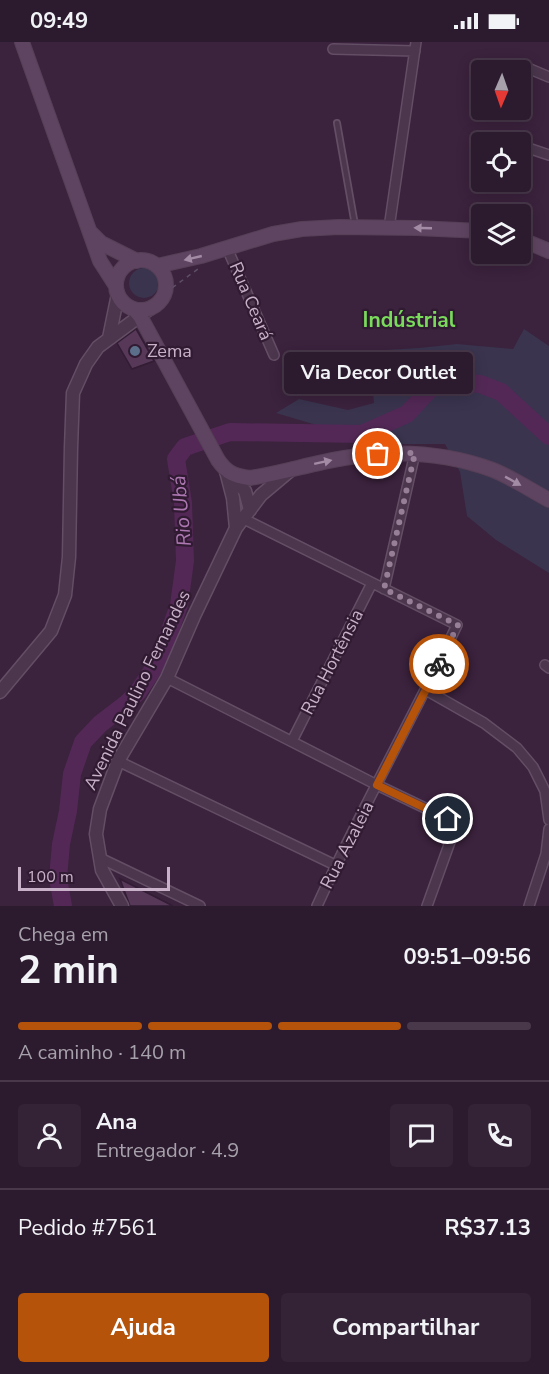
<!DOCTYPE html>
<html lang="pt">
<meta charset="utf-8">
<style>
:root{--surface:#2c1a2e;--page:#342336;--text:#f1f3f6;--muted:#a6a1aa;--line:#48384a;--accent:#b45309}
body{margin:0;font-family:"Nunito Sans",sans-serif;background:var(--page);color:var(--text);height:100vh;display:flex;flex-direction:column;font-size:22px;white-space:nowrap}
*{box-sizing:border-box;margin:0}
p{font-size:20px;color:var(--muted)}
.icon{flex:none;width:33px;height:33px;fill:none;stroke:currentColor;stroke-width:2;stroke-linecap:round;stroke-linejoin:round}
.map{position:relative;height:864px;overflow:hidden}
.side{display:flex;flex-direction:column;background:var(--surface);flex:1}
.side>*{flex:none}
.needle{width:39px;rotate:182deg}
.tools{position:absolute;left:471px;top:18px;display:grid;gap:12px}
.tools a{display:grid;place-items:center;width:60px;height:60px;border-radius:6px;background:var(--surface);box-shadow:0 3px 15px #0003,0 0 0 2px var(--line);font-size:30px}
.scale{position:absolute;left:18px;bottom:15px;width:152px;box-sizing:border-box;padding-left:6px;border:3px solid #c8b1c9;border-top:0;font-size:16px;line-height:21px;white-space:nowrap;color:#c8b1c9;-webkit-text-stroke:4px #301b32;paint-order:stroke}
.pin{position:absolute;display:grid;place-items:center;width:51px;height:51px;color:#fff;margin:-26px;border:3px solid #fff;border-radius:50%;box-shadow:0 2px 6px #0007}
.courier{position:absolute;display:grid;place-items:center;width:60px;height:60px;margin:-30px;border:4px solid #b45309;border-radius:50%;background:#fff;color:#222;box-shadow:0 2px 8px #0007}
.bubble{position:absolute;height:42px;border-radius:6px;background:var(--surface);box-shadow:0 3px 15px #0003,0 0 0 2px var(--line);font-size:20px;font-weight:700;line-height:42px;text-align:center}
.summary em{font-style:normal;font-weight:700}
.summary div{display:flex;flex-direction:column-reverse}
.summary{display:flex;align-items:center;justify-content:space-between;height:102px;padding:0 18px}
h1{font-size:39px;font-weight:700;line-height:45px}
.bar{display:grid;grid-template-columns:repeat(4,1fr);gap:9px 6px;align-content:center;height:72px;padding:0 18px}
.bar i{height:8px;border-radius:4px;background:var(--line)}
.bar .on{background:var(--accent)}
.bar p{grid-column:span 4}
.line{display:flex;align-items:center;gap:15px;padding:0 18px;border-top:2px solid var(--line)}
.line div{flex:1}
.round{display:grid;place-items:center;flex:none;width:63px;height:63px;border-radius:6px;background:var(--page)}
.button{display:flex;gap:12px;margin-top:auto;padding:12px 18px}
.button a{flex:1;height:69px;border-radius:6px;background:var(--accent);color:#fff;font-size:24px;font-weight:700;line-height:69px;text-align:center}
.button a+a{background:var(--page);color:var(--text)}
.status{display:flex;justify-content:space-between;align-items:center;height:42px;padding:0 30px;background:var(--surface);direction:ltr}
.status svg{height:16px;fill:currentColor}
.map>svg:first-child{display:block}
</style>
<div class="status"><b>09:49</b><svg viewBox="0 0 49 12"><path d="M0 12V9h3v3zM5 12V6h3v6zM10 12V3h3v9zM15 12V0h3v12zM26 1h20v11H26zM47 4h2v5h-2z"/></svg></div>
<div class="map">
<svg width="549" height="864" viewBox="0 0 549 864">
<rect width="100%" height="100%" fill="#3b223d"/>
<path fill="#3a344f" d="M129 241a15 15 0 1 1 30 0a15 15 0 1 1-30 0Z
M 524,287 L 549,304 L 549,531 L 496,498 L 467,474 L 460,430 L 445,402 L 380,402 L 276,371 L 299,357 L 348,368 L 374,361 L 369,309 L 419,306 L 457,302 L 513,307 Z"/>
<g fill="none" stroke-linecap="round" stroke-linejoin="round">
<path stroke="#532856" stroke-width="18" d="M 63,864 L 58,836 L 61,802 L 68,769 L 72,732 L 83,700 L 100,682 L 126,662 L 138,650 L 152,629 L 166,600 L 179,563 L 185,519 L 183,461 L 176,417 L 185,405 L 230,390 L 362,392 L 407,372 L 432,345 L 457,340 L 480,342 L 501,350 L 549,394"/>
</g>
<path fill="#573859" stroke="#321d34" stroke-width="1.5" d="M 136,287 L 154,319 L 132,327 L 117,301 Z
M 120,837 L 173,864 L 130,864 Z"/>
<g fill="none" stroke-linecap="round" stroke-linejoin="round">
<g stroke="#634e65" stroke-width="8">
<path id="service" d="M 337,81 L 355,183"/>
</g>
<g stroke="#634e65" stroke-width="12">
<path id="minor" d="M 333,7 L 415,9
M 530,27 L 549,35
M 531,107 L 549,113
M 389,186 L 416,0
M 227,206 L 274,313
M 244,477 L 457,583 C 412,678 360,769 317,864
M 384,547 L 415,411
M 545,623 L 549,626
M 167,636 L 377,743 L 448,777 L 452,787 L 450,800 L 427,864
M 426,648 L 484,681 L 517,706 L 533,725 L 545,749 L 549,778
M 292,699 L 372,541
M 118,719 L 335,823
M 100,816 L 200,864
M 529,864 L 546,812 L 549,787"/>
</g>
<g stroke="#634e65" stroke-width="15">
<path id="tertiary" d="M 109,296 L 118,252
M 226,429 L 233,456 L 236,486
M 226,430 L 245,449 L 250,468
M 0,650 L 51,589 L 65,553 L 69,515 L 71,406 L 73,351 L 86,322 L 98,305 L 152,265
M 122,864 L 102,828 L 96,792 L 100,767 L 118,719 L 167,636 L 194,574 L 236,486 L 261,453 L 292,427"/>
</g>
<g stroke="#553f56" stroke-width="16">
<path id="secondary" d="M 22,0 L 100,219 L 116,244
M 91,191 L 101,201 L 137,219
M 520,197 L 549,209
M116 243a25 25 0 1 1 50 0a25 25 0 1 1-50 0Z
M 157,224 L 201,214 L 273,192 L 302,187 L 339,185 L 416,186 L 482,189
M 134,267 L 140,274 L 218,418 C 227,431 234,434 250,436 C 282,431 313,421 344,416 C 394,408 445,410 493,428 C 511,435 532,449 549,458"/>
</g>
<path stroke="#5c5068" stroke-width="1.5" stroke-dasharray="4.5 4.5" stroke-linecap="butt" d="M 165,251 L 198,227"/>
<use href="#service" stroke="#4b364d" stroke-width="4.5"/>
<use href="#minor" stroke="#4b364d" stroke-width="9"/>
<use href="#tertiary" stroke="#4b364d" stroke-width="12"/>
<use href="#secondary" stroke="#5f4461" stroke-width="14"/>
</g>
<defs><path id="oneway-solid" d="M-6-.8H1V-3.2L6.5 0L1 3.2V.8H-6Z" transform="scale(1.5)"/></defs>
<g fill="#a38ba5">
<use href="#oneway-solid" transform="translate(423 186) rotate(-178)"/>
<use href="#oneway-solid" transform="translate(193 216) rotate(167)"/>
<use href="#oneway-solid" transform="translate(323 420) rotate(-12)"/>
<use href="#oneway-solid" transform="translate(513 439) rotate(29)"/>
</g>
<g fill="none" stroke-linecap="round" stroke-linejoin="round">
<path stroke="#977f98" stroke-width="6" stroke-dasharray="0 10.8" d="M 378,412 L 415,411 L 384,547 L 458,583 L 439,622"/>
<path stroke="#b45309" stroke-width="8" d="M 439,622 L 377,743 L 448,777"/>
</g>
<circle fill="#5c6f8a" stroke="#301b32" stroke-width="2" cx="135" cy="309" r="6"/>
<g text-anchor="middle" stroke-width="4.5" stroke-linejoin="round" paint-order="stroke">
<g font-size="18" fill="#c8b1c9" stroke="#301b32">
<text transform="translate(251 259) rotate(67)" y="6">Rua Ceará</text>
<text transform="translate(332 620) rotate(-63)" y="6">Rua Hortênsia</text>
<text transform="translate(137 648) rotate(-64)" y="6">Avenida Paulino Fernandes</text>
<text transform="translate(347 803) rotate(-63)" y="6">Rua Azaleia</text>
</g>
<g font-size="18" fill="#c8b1c9" stroke="#301b32" text-anchor="start">
<text x="147" y="315">Zema</text>
</g>
<g font-size="20" font-style="italic" fill="#ad77b2" stroke="#301b32">
<text transform="translate(181 469) rotate(-95)" y="7">Rio Ubá</text>
</g>
<g font-size="21" font-weight="bold" fill="#79da5b" stroke="#301b32">
<text x="409" y="285">Indústrial</text>
</g>
</g>
</svg>
<div class="tools">
<a><svg class="needle" viewBox="-14 -14 28 28"><path d="M0-13l5 13h-10z" fill="#e53935"/><path d="M0 13l5-13h-10z" fill="#a6a1aa"/></svg></a>
<a><svg class="icon" aria-label="locate" viewBox="0 0 24 24"><circle cx="12" cy="12" r="6"/><path d="M12 2v4M12 18v4M2 12h4M18 12h4"/></svg></a>
<a><svg class="icon" aria-label="layers" viewBox="0 0 24 24"><path d="M12 4l9 5-9 5-9-5zM3 14l9 5 9-5"/></svg></a>
</div>
<div class="scale">100 m</div>
<div class="pin" style="left:378px;top:412px;background:#ea580c"><svg class="icon" aria-label="bag" viewBox="0 0 24 24"><path d="M5 8h14l-1 12H6zM9 8a3 3 0 0 1 6 0"/></svg></div>
<div class="pin" style="left:448px;top:777px;background:#1f2937"><svg class="icon" aria-label="home" viewBox="0 0 24 24"><path d="M3 11l9-7 9 7M6 9v11h12V9"/></svg></div>
<div class="courier" style="left:439px;top:622px"><svg class="icon" aria-label="bike" viewBox="0 0 24 24"><circle cx="6" cy="16" r="4"/><circle cx="18" cy="16" r="4"/><path d="M6 16l4-8h5l3 8M10 8l3 8H6M13 5h3"/></svg></div>
<div class="bubble" style="left:284px;top:310px;width:189px">Via Decor Outlet</div>
</div>
<section class="side">
<div class="summary"><div><h1>2 min</h1><p>Chega em</p></div><em>09:51–09:56</em></div>
<div class="bar"><i class="on"></i><i class="on"></i><i class="on"></i><i></i><p>A caminho · 140 m</p></div>
<div class="line" style="height:108px"><a class="round"><svg class="icon" aria-label="person" viewBox="0 0 24 24"><circle cx="12" cy="8" r="4"/><path d="M4 21q1-7 8-7t8 7"/></svg></a><div><b>Ana</b><p>Entregador · 4.9</p></div><a class="round"><svg class="icon" aria-label="chat" viewBox="0 0 24 24"><path d="M4 5h16v11H9l-5 4z"/></svg></a><a class="round"><svg class="icon" aria-label="phone" viewBox="0 0 24 24"><path d="M5 4h4l2 5-3 2q2 4 5 5l2-3 5 2v4C11 20 4 13 5 4z"/></svg></a></div>
<div class="line" style="height:78px"><div>Pedido #7561</div><b>R$37.13</b></div>
<div class="button"><a>Ajuda</a><a>Compartilhar</a></div>
</section>
